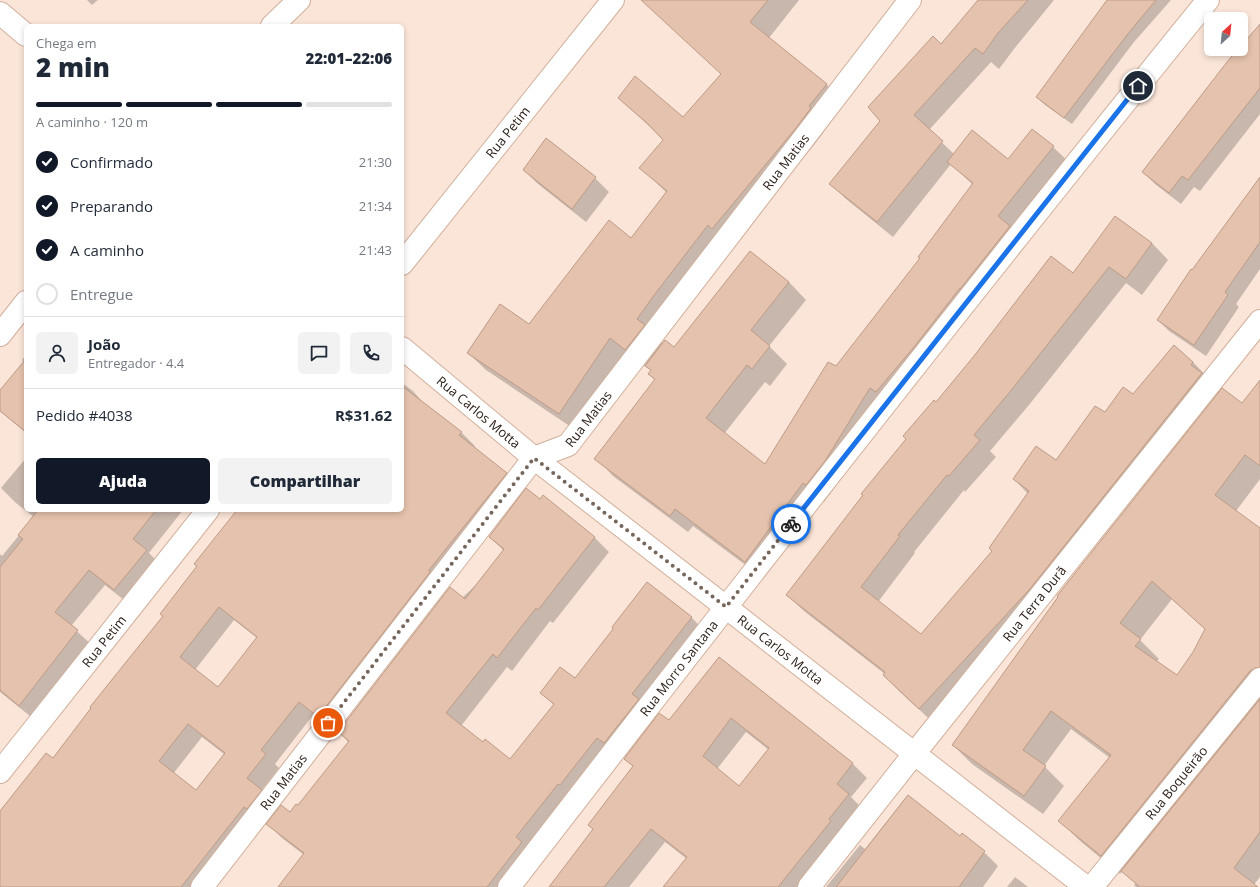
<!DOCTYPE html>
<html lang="pt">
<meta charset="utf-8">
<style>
:root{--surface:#fff;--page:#f2f2f3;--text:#1f2937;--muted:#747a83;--line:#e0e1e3;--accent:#111827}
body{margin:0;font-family:"Open Sans",sans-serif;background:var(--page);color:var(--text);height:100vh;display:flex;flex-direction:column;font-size:15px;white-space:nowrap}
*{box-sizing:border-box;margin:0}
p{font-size:13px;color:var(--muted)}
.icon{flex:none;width:22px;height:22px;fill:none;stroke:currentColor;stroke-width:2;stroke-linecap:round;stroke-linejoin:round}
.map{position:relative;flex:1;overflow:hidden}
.panel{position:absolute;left:24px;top:24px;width:380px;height:488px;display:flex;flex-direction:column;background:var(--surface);border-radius:6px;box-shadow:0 2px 6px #0003}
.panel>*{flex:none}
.needle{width:26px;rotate:27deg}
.buttons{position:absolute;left:1204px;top:12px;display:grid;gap:8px}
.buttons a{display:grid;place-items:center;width:44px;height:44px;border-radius:6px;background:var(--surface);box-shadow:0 2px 6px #0003;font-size:20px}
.pin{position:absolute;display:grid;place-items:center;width:34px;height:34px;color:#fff;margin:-17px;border:2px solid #fff;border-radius:50%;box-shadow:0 1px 4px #0007}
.courier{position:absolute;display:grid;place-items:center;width:40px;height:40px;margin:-20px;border:3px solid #1a73e8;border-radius:50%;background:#fff;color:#222;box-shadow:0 1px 5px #0007}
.headline em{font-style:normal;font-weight:800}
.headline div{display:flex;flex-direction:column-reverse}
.headline{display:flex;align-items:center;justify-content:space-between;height:68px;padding:0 12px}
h1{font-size:26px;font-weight:800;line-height:30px}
.bar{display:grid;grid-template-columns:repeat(4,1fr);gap:6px 4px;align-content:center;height:48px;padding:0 12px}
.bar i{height:5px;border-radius:3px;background:var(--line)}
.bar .active{background:var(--accent)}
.bar p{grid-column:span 4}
.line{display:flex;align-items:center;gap:10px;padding:0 12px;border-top:1px solid var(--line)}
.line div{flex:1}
.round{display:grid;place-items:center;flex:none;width:42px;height:42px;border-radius:6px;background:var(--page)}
ol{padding:0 12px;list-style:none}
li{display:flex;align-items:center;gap:12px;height:44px}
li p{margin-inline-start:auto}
li .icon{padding:4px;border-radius:50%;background:var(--accent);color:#fff;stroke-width:4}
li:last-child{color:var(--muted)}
li i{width:22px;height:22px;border:2px solid var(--line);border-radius:50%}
.cta{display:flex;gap:8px;margin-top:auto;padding:8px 12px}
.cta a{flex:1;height:46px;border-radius:6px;background:var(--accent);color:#fff;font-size:16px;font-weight:800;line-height:46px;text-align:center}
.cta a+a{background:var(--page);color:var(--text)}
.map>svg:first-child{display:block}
</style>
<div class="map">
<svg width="1260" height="887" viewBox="0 0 1260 887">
<rect width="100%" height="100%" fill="#fbe5d8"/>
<path fill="#0003" fill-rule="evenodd" d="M 87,0 L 98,0 L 92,5 Z
M 652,0 L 799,0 L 769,38 L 827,85 L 844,102 L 826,124 L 828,126 L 814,145 L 655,336 L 663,344 L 674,348 L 789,282 L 806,300 L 769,346 L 787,364 L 770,386 L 765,382 L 724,434 L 765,465 L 836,368 L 921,258 L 973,185 L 951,164 L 893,237 L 846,199 L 831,184 L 941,45 L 980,0 L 1054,0 L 1014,49 L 999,69 L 991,62 L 929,130 L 954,154 L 1008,160 L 1053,147 L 1071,164 L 1016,233 L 1027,244 L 978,305 L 977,305 L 931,364 L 894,409 L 888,404 L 842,478 L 824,502 L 821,500 L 763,578 L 693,526 L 688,532 L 613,476 L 596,458 L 655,380 L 649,374 L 652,371 L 645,365 L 643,367 L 628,355 L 577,431 L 486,370 L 468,353 L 530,325 L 631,239 L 667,193 L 641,168 L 664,140 L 619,98 L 683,118 L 722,74 Z
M 1109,0 L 1171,0 L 1134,42 L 1072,124 L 1045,105 L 1037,97 Z
M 1260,24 L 1260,114 L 1200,191 L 1194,187 L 1181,204 L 1155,184 L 1143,172 Z
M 524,170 L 595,178 L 609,192 L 586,222 L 538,184 Z
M 1260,180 L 1260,269 L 1236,304 L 1239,307 L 1206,356 L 1169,331 L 1158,320 Z
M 1152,243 L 1168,260 L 1142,295 L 1126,283 L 1029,405 L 990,451 L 996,457 L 965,492 L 964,490 L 914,552 L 915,553 L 878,602 L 921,635 L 993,551 L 1028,494 L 1014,479 L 1056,461 L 1105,414 L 1193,362 L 1209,379 L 936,725 L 900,692 L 884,675 L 885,674 L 804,611 L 787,595 L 936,403 L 1074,275 Z
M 26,355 L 26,433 L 0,411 L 0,392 L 24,363 L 22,360 Z
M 1260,382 L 1260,479 L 1236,511 L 1260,529 L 1260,877 L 1253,886 L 1255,887 L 1136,887 L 1134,885 L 1162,850 L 1149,838 L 1120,874 L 1079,840 L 1060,821 L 1110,758 L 1071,729 L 1044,766 L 1064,786 L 1043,814 L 972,764 L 953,745 L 1242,405 ZM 1172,599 L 1206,630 L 1194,653 L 1177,677 L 1156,662 L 1159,659 L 1140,640 Z
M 402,383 L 413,391 L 426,406 L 461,432 L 475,446 L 474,448 L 506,474 L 520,487 L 332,730 L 313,715 L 275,764 L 279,768 L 261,791 L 275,804 L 206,887 L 0,887 L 0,813 L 53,759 L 164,616 L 238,510 L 402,510 ZM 234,620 L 257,638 L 218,688 L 195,670 ZM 202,737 L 224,754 L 196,791 L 173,774 Z
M 26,458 L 26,510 L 183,510 L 149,553 L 161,565 L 129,604 L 105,585 L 71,626 L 93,646 L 35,720 L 0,692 L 0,554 L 2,556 L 34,517 L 16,503 L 1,488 Z
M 543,497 L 595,538 L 609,552 L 553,623 L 550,621 L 512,671 L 507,667 L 461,726 L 483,743 L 511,760 L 554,705 L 541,693 L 575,679 L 614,629 L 647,583 L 692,618 L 706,632 L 516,887 L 279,887 L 304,855 L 282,838 L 268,824 L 290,813 L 298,807 L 349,743 L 339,732 L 462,598 L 480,581 L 504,551 L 490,537 L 540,500 Z
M 719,658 L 853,764 L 867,778 L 851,797 L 863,809 L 818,887 L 664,887 L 687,859 L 665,842 L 629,887 L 549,887 L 594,830 L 634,767 L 625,759 L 669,722 ZM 746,732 L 769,750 L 739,787 L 717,769 Z
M 907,796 L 960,838 L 984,852 L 998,866 L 983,887 L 826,887 L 860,845 L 865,849 Z
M 1015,877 L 1028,887 L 1007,887 Z"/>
<path fill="#e5c2ad" stroke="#bd9b86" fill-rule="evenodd" d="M 641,0 L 768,0 L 750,22 L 827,84 L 809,106 L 811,108 L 796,128 L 712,229 L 708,225 L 655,294 L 637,319 L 645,325 L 625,350 L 610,338 L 559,414 L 467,353 L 500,304 L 529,324 L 609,220 L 631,238 L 667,191 L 639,168 L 663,140 L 648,124 L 618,98 L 635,76 L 683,117 L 721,74 Z
M 978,0 L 1028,0 L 998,33 L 983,54 L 975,48 L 914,115 L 943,141 L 877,222 L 829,184 L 880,121 L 868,107 L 933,36 L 941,44 Z
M 1107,0 L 1156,0 L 1127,35 L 1064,118 L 1036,97 Z
M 1260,24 L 1260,88 L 1188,180 L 1182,176 L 1169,193 L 1142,172 L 1227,62 L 1238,49 L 1241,49 L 1241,46 Z
M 1032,129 L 1054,146 L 998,216 L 1010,226 L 960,289 L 960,288 L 914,347 L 876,392 L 870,388 L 825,461 L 806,485 L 803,483 L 745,562 L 675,509 L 670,516 L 594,459 L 655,379 L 648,374 L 651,370 L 645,366 L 665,340 L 674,347 L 750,251 L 789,282 L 751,330 L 770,346 L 752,369 L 747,365 L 706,418 L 765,464 L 828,362 L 836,366 L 920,258 L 918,257 L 973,183 L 947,162 L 972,130 L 1008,159 Z
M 546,138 L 596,177 L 572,209 L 523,170 Z
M 1260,177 L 1260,242 L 1225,292 L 1228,295 L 1194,345 L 1157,320 L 1191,269 L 1192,270 Z
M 1115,216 L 1152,243 L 1126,279 L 1109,267 L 1013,388 L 974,435 L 980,440 L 949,476 L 947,475 L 898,535 L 900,536 L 861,587 L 921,634 L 992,551 L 989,548 L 1029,491 L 1013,479 L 1036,446 L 1056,460 L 1095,406 L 1105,412 L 1123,387 L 1133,394 L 1174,345 L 1193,362 L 1191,365 L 1202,373 L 1029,590 L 919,709 L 883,675 L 885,672 L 786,595 L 863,495 L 861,494 L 906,439 L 903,436 L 934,400 L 936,402 L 974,356 L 1051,256 L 1073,273 Z
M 26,359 L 26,432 L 0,411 L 0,390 Z
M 1260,380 L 1260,466 L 1245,455 L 1215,495 L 1260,528 L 1260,667 L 1255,668 L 1250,671 L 1101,856 L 1058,821 L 1111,755 L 1051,711 L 1023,750 L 1046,766 L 1024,796 L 952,745 L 1058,597 L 1057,596 L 1222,388 L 1242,403 ZM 1152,581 L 1205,629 L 1193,652 L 1177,675 L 1135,646 L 1141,639 L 1120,623 Z
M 402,386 L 462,432 L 459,435 L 507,473 L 429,570 L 430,572 L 318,717 L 299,702 L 261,750 L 266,754 L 247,778 L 262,790 L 247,809 L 244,807 L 181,887 L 0,887 L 0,811 L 46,753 L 53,758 L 91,708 L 90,707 L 163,616 L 160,614 L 197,566 L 194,564 L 237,510 L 402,510 ZM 219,607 L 257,637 L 218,687 L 180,657 ZM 188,724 L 225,753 L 196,790 L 159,761 Z
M 526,488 L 540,499 L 543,495 L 595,537 L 538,610 L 536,608 L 497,658 L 493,654 L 446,713 L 483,742 L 485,739 L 510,759 L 554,704 L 540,693 L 560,667 L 575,678 L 613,629 L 612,627 L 647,582 L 692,617 L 632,694 L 639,699 L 604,743 L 597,738 L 560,785 L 558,784 L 516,837 L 522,842 L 487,887 L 278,887 L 304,853 L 266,824 L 281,805 L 290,812 L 296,804 L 298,805 L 349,741 L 338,732 L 450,587 L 465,599 L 504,549 L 489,537 Z
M 38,510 L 156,510 L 133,539 L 147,550 L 114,590 L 89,570 L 55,612 L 78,630 L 19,706 L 0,690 L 0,567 L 23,539 L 18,535 Z
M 719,657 L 853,763 L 837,784 L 849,794 L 829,819 L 831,821 L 778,887 L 663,887 L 687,857 L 651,829 L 604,887 L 549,887 L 593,829 L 588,825 L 633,766 L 624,759 L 659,713 L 669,720 ZM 731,718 L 769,748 L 739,786 L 703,756 Z
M 1260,699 L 1260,832 L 1234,868 L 1258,887 L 1140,887 L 1121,871 Z
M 908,795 L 960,836 L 962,833 L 985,851 L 959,887 L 836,887 Z"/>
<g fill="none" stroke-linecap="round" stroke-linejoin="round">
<g stroke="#d1af9a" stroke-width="24">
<g id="minor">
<path d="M 0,13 L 26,35"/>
<path d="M 272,26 L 299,0"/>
<path id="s1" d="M 402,264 L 613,0"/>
<path d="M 0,335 L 26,302"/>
<path id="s2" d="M 402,348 L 534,458 L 1086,887"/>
<path id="s3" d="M 0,772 L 208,510"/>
<path id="s4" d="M 202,887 L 534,458 L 568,445 L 910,0"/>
<path id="s5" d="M 509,887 C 739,589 971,292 1208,0"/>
<path id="s6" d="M 809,887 L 914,754 L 1260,321"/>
<path id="s7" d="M 1092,887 L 1260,679"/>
</g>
</g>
<use href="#minor" stroke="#fff" stroke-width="22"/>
</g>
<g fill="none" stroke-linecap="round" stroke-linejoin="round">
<path stroke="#76665c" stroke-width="4" stroke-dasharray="0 7.2" d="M 328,723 L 534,458 L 726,607 L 791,524"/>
<path stroke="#1a73e8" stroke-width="5" d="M 791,524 L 1138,86"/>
</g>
<g text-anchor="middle" stroke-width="4" stroke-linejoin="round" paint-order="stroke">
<g font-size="13" fill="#2f221a" stroke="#fbe5d8">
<text dy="5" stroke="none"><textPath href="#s1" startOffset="169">Rua Petim</textPath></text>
<text dy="5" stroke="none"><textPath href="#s4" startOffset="936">Rua Matias</textPath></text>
<text dy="5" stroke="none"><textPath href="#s2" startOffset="100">Rua Carlos Motta</textPath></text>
<text dy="5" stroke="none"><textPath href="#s4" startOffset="612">Rua Matias</textPath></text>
<text dy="5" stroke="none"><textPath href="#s6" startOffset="362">Rua Terra Durã</textPath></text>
<text dy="5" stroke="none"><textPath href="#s3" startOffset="167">Rua Petim</textPath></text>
<text dy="5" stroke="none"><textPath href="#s2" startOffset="484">Rua Carlos Motta</textPath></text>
<text dy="5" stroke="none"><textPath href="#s5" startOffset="277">Rua Morro Santana</textPath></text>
<text dy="5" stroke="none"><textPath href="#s4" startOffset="133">Rua Matias</textPath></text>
<text dy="5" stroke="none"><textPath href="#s7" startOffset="134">Rua Boqueirão</textPath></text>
</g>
</g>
</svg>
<div class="buttons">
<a><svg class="needle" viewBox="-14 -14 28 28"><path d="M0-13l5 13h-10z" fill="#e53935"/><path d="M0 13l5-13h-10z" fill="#747a83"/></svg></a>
</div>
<div class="pin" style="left:328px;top:723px;background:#ea580c"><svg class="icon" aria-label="bag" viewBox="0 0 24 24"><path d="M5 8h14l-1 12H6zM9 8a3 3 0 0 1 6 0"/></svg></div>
<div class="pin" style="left:1138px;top:86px;background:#1f2937"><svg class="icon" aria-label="home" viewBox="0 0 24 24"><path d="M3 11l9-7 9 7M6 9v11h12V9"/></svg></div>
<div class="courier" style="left:791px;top:524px"><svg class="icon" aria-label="bike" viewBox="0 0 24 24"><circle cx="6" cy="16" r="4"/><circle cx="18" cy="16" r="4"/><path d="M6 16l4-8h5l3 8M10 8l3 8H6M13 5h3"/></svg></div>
<section class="panel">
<div class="headline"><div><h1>2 min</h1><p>Chega em</p></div><em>22:01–22:06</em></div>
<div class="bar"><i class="active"></i><i class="active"></i><i class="active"></i><i></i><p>A caminho · 120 m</p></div>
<ol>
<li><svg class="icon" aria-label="check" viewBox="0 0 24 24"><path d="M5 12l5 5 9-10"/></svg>Confirmado<p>21:30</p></li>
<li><svg class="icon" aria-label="check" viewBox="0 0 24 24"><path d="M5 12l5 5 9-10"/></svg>Preparando<p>21:34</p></li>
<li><svg class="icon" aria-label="check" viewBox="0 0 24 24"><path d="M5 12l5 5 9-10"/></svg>A caminho<p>21:43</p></li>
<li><i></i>Entregue</li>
</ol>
<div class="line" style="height:72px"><a class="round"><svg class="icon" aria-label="person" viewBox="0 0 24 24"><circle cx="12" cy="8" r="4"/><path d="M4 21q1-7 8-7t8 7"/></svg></a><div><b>João</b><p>Entregador · 4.4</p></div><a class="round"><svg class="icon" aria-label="chat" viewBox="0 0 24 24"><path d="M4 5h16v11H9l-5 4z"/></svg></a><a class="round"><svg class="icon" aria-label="phone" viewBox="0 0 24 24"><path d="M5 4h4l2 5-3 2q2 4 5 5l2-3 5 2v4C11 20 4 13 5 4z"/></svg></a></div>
<div class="line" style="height:52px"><div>Pedido #4038</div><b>R$31.62</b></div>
<div class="cta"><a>Ajuda</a><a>Compartilhar</a></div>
</section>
</div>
